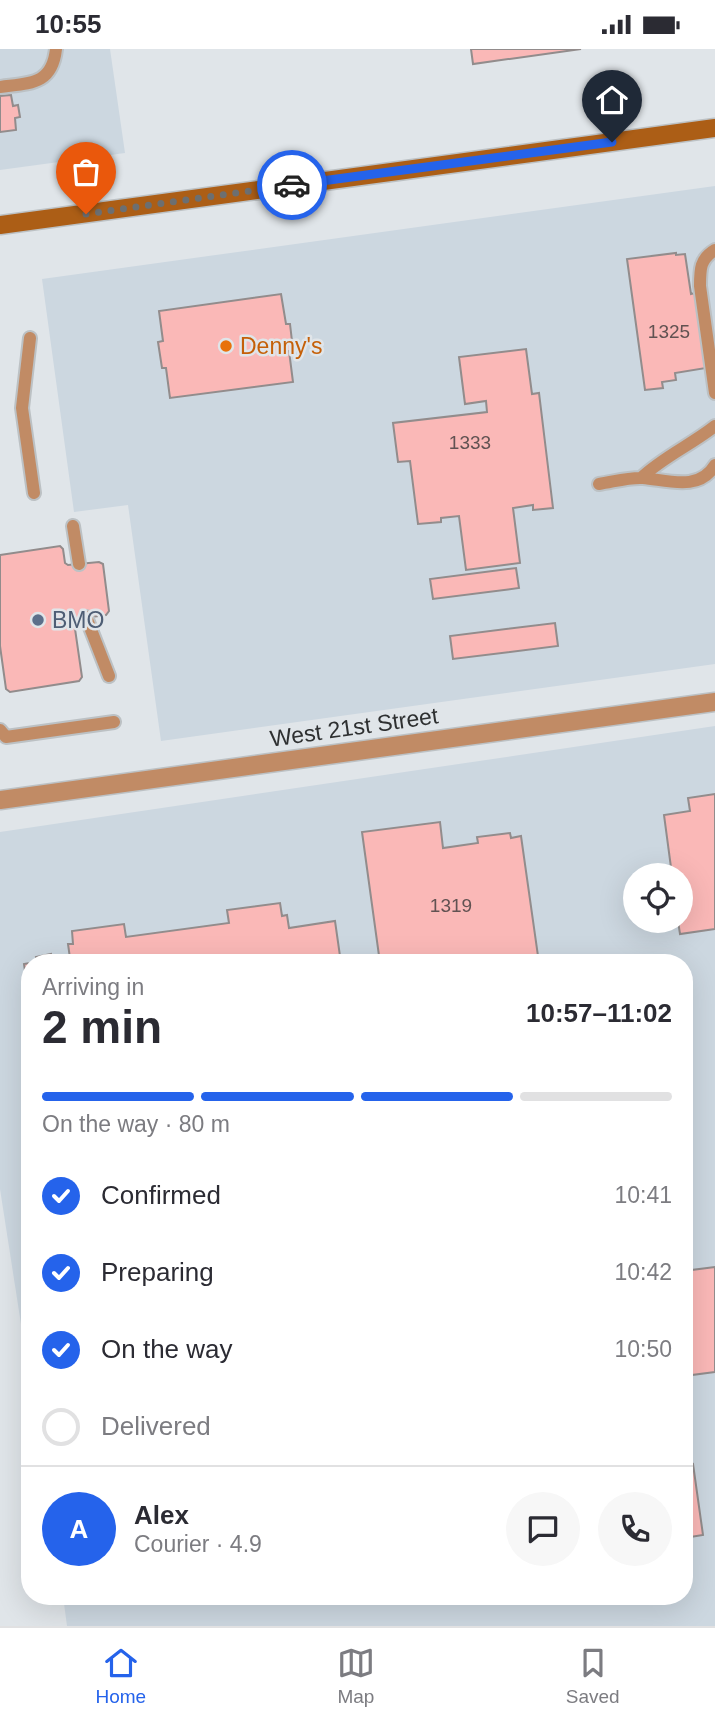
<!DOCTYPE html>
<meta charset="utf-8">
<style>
:root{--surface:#fff;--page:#f7f7f7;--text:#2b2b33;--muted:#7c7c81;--line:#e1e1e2;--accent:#2563eb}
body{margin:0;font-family:Arial,sans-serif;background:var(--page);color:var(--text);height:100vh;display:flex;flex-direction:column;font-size:26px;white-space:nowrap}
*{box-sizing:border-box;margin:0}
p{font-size:23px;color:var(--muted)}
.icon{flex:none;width:38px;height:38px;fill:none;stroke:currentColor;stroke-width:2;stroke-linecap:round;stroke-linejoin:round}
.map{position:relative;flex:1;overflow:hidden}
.panel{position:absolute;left:21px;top:905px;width:672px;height:651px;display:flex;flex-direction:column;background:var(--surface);border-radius:28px;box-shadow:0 7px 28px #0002}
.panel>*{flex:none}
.controls{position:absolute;left:623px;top:814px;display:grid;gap:14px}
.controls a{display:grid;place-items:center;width:70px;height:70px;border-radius:50%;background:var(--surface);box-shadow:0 7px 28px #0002;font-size:35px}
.pin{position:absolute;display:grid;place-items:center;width:60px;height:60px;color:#fff;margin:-72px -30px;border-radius:50% 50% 50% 0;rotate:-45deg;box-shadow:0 0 7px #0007}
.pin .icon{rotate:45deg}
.courier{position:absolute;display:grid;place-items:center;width:70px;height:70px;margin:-35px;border:5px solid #2563eb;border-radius:50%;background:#fff;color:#222;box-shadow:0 2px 9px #0007}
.headline em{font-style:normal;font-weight:800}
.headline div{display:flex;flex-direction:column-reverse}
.headline{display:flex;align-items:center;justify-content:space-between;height:119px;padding:0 21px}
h1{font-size:46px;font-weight:800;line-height:52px}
.bar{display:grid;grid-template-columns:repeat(4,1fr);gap:10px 7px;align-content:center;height:84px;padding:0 21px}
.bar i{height:9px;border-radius:5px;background:var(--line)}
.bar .on{background:var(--accent)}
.bar p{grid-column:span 4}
.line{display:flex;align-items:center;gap:18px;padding:0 21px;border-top:2px solid var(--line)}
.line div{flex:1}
.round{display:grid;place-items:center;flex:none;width:74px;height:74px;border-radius:37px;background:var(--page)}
ol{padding:0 21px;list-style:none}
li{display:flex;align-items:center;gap:21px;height:77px}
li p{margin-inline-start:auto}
li .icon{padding:7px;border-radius:50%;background:var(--accent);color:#fff;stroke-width:4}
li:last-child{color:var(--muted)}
li i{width:38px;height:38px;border:4px solid var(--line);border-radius:50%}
.status{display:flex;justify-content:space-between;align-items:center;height:49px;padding:0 35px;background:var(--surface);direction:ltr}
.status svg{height:19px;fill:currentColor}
.menu{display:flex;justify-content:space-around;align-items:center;height:98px;border-top:2px solid var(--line);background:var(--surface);font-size:19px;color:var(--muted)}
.menu a{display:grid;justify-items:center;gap:4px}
.menu .on{color:var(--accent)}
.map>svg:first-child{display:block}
</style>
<div class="status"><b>10:55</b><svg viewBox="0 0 49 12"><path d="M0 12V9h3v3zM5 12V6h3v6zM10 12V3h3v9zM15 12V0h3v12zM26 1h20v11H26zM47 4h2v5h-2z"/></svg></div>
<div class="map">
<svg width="715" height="1577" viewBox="0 0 715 1577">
<rect width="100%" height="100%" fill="#e0e5e9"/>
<path fill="#ccd7e0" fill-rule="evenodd" d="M 0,0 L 110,0 L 125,104 L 0,121 Z
M 715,137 L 715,615 L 161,692 L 128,456 L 74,463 L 42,230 Z
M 715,677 L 715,1577 L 67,1577 L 63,1547 L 684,1547 L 684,914 L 30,914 L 30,1333 L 0,1140 L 0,783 ZM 635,826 L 681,826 L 681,872 L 635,872 Z"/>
<path fill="#fab8b7" stroke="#928c8c" stroke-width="2" d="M 471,0 L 581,0 L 473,15 Z
M 11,46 L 13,57 L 18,56 L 20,68 L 15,69 L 16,81 L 0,83 L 0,47 Z
M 676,204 L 676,206 L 685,205 L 691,245 L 695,244 L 706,319 L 675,324 L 676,331 L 662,333 L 663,339 L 645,341 L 627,210 Z
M 281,245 L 286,275 L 290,275 L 293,301 L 289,302 L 293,333 L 170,349 L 166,319 L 162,319 L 158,293 L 163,292 L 159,262 Z
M 526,300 L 532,345 L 539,344 L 553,459 L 533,461 L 533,456 L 513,459 L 520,514 L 466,521 L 459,467 L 441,469 L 441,473 L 418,475 L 410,412 L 398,413 L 393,374 L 487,363 L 486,352 L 465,355 L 459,308 Z
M 60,497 L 63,500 L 65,514 L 68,516 L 99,513 L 103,515 L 109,562 L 106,566 L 76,570 L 74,573 L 82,628 L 79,632 L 10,643 L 6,640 L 0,597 L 0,506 Z
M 516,519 L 519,539 L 433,550 L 430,530 Z
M 555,574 L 558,597 L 453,610 L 450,587 Z
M 715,745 L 715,880 L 680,885 L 678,872 L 681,872 L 681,826 L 672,826 L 664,766 L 690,762 L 688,749 Z
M 440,773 L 443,799 L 478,794 L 477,788 L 510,784 L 511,789 L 521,787 L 539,914 L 380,914 L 362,783 Z
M 280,854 L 282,867 L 287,866 L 289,879 L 335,872 L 341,914 L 31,914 L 37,913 L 36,908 L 51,905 L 52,911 L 70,909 L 68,895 L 73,895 L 72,882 L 124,875 L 126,888 L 229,874 L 227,861 Z
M 30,914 L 30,956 L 24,915 Z
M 715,1218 L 715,1323 L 684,1327 L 684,1222 Z
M 693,1415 L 703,1486 L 684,1489 L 684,1417 Z"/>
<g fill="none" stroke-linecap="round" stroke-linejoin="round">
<g stroke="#bcc1c4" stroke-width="16">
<path id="service" d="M 0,38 C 30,34 52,36 56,0
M 715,201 C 700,210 700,220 700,237 L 715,344
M 30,289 L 22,359 L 34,444
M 641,429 C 663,408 691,396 715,377
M 599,435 C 613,433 629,428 643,429 C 667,431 699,443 715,416
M 73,477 L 79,515
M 86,568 L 109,627
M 0,681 L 6,688 L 114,673"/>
</g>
<g stroke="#bcc1c4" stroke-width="21">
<path id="minor" d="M 0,751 L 715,653"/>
</g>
<g stroke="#bcc1c4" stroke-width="21">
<path id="secondary" d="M 0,176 L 715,79"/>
</g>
<use href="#service" stroke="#c18b65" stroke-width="12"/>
<use href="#minor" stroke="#c18b65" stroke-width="18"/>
<use href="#secondary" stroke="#ac5e16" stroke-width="18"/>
</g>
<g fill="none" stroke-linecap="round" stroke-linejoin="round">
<path stroke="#6c6f71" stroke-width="7" stroke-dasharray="0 12.6" d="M 86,165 L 292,136"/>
<path stroke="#2563eb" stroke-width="9" d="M 292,136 L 612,93"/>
</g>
<circle fill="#e8710a" stroke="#e0e5e9" stroke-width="2.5" cx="226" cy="297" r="7"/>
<circle fill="#5c6f8a" stroke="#e0e5e9" stroke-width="2.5" cx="38" cy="571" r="7"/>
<g text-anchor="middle" stroke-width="5" stroke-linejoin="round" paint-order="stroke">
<g font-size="19" fill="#615252">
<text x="669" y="289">1325</text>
<text x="470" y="400">1333</text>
<text x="451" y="863">1319</text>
</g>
<g font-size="23" fill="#c56008" stroke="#e0e5e9" text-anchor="start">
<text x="240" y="305">Denny's</text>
</g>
<g font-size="23" fill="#4e5e75" stroke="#e0e5e9" text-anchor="start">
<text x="52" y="579">BMO</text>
</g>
<g font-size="23" fill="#2e3031" stroke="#e0e5e9">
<text transform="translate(354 678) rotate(-8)" y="8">West 21st Street</text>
</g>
</g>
</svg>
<div class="controls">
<a><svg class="icon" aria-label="locate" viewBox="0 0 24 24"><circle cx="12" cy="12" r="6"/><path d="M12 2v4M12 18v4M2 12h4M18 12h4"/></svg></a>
</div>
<div class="pin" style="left:86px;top:165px;background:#ea580c"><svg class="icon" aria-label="bag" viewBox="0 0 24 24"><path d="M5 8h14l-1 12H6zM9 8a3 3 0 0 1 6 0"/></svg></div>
<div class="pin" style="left:612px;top:93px;background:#1f2937"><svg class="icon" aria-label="home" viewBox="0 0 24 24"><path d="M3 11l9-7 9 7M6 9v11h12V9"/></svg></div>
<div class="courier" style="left:292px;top:136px"><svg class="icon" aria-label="car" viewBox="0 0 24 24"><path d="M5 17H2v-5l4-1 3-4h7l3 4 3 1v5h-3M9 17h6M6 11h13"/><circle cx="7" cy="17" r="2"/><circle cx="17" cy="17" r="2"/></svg></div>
<section class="panel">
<div class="headline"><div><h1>2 min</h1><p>Arriving in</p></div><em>10:57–11:02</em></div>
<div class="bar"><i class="on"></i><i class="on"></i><i class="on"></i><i></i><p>On the way · 80 m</p></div>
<ol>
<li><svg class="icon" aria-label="check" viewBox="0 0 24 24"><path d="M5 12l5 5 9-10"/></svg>Confirmed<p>10:41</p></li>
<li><svg class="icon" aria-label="check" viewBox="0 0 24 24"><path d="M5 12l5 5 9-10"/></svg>Preparing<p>10:42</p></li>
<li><svg class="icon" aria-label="check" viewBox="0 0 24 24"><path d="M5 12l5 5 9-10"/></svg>On the way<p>10:50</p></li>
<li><i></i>Delivered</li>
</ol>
<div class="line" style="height:126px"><b class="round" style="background:var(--accent);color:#fff">A</b><div><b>Alex</b><p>Courier · 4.9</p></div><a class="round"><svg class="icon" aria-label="chat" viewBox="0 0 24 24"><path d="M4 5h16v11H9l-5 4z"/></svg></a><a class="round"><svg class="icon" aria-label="phone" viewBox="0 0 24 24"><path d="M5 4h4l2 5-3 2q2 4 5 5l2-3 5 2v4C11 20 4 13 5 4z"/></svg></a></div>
</section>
</div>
<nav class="menu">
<a class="on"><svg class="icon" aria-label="home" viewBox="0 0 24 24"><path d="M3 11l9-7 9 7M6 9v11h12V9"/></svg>Home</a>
<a><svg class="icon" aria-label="map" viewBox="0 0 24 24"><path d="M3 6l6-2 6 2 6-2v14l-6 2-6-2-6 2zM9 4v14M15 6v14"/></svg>Map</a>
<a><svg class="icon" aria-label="saved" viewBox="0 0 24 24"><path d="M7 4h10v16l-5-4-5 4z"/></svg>Saved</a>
</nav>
